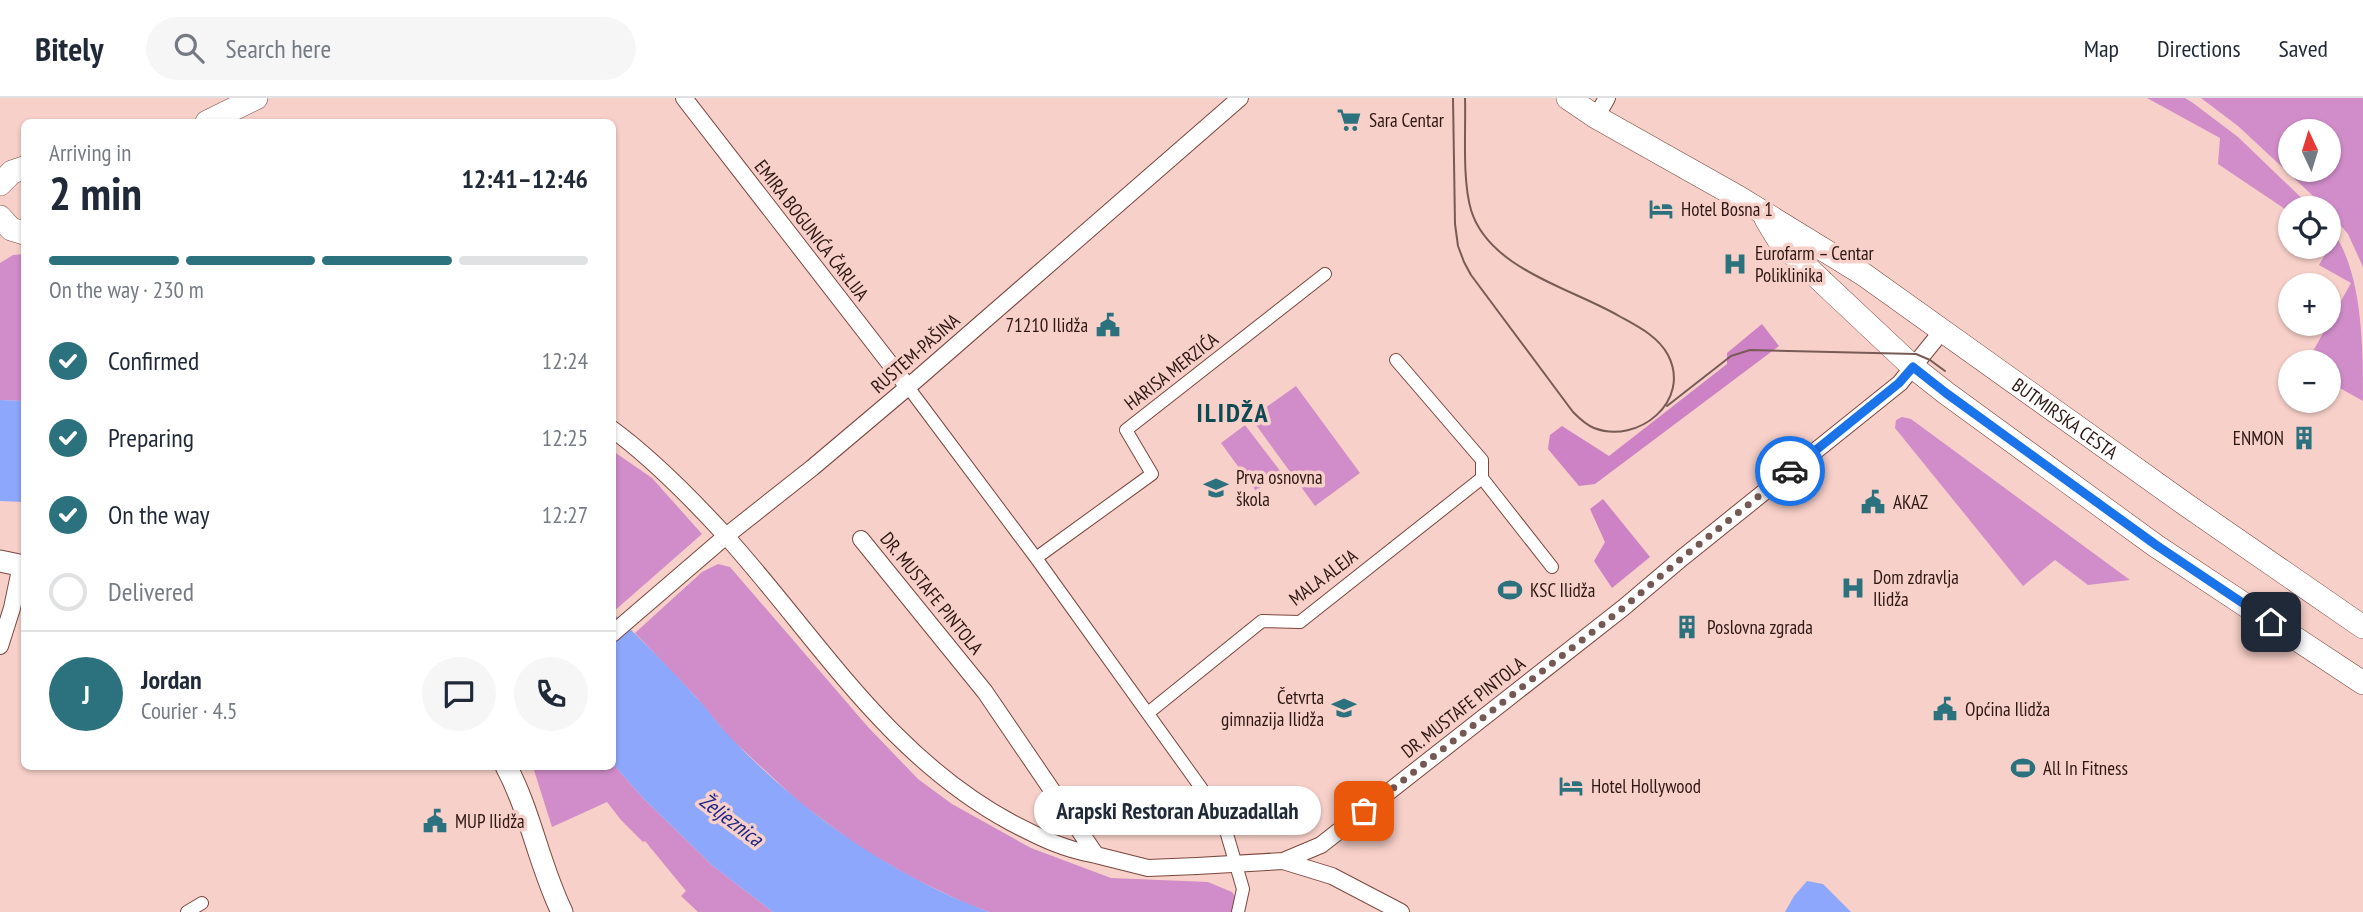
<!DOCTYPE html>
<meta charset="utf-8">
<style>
:root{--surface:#fff;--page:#f6f6f7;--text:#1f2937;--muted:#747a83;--line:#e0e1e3;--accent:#2b727e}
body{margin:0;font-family:"PT Sans Narrow",sans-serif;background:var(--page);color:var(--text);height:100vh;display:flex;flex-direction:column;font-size:26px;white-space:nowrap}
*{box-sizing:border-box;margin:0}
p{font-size:23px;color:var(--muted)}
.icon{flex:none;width:38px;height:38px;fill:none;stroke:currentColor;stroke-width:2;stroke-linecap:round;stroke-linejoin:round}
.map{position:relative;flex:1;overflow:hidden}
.drawer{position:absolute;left:21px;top:21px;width:595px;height:651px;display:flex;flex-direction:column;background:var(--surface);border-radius:10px;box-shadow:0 2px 5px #0004}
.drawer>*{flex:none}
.needle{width:46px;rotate:356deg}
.tools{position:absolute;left:2278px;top:21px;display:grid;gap:14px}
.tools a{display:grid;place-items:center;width:63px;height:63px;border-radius:50%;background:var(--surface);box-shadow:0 2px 5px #0004;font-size:35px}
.pin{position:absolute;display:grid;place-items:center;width:60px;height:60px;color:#fff;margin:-30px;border-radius:14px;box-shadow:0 4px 10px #0006}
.courier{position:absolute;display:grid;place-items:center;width:70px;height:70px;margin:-35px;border:5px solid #1a73e8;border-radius:50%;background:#fff;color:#222;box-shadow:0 2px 9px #0007}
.bubble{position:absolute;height:49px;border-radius:24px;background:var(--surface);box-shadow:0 2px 5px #0004;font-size:23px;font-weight:700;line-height:49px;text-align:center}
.summary em{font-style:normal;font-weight:700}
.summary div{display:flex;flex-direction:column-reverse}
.summary{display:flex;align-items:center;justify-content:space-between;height:119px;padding:0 28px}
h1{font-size:46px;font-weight:700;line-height:52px}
.bar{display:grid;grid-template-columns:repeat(4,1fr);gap:10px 7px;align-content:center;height:84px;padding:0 28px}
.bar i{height:9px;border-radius:5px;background:var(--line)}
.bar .on{background:var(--accent)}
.bar p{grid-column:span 4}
.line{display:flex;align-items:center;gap:18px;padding:0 28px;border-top:2px solid var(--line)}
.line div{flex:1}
.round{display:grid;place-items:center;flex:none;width:74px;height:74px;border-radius:37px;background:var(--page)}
ol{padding:0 28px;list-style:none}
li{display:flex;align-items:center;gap:21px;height:77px}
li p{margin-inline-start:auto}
li .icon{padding:7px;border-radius:50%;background:var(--accent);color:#fff;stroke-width:4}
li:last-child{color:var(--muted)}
li i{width:38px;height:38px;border:4px solid var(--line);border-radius:50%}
header{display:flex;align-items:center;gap:42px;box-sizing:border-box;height:98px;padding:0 35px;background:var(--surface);border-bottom:2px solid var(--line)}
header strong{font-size:33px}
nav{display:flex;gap:38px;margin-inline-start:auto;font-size:24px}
.search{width:490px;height:63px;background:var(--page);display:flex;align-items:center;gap:18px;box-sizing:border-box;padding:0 24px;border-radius:38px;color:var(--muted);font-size:26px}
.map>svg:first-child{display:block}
</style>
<header>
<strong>Bitely</strong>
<div class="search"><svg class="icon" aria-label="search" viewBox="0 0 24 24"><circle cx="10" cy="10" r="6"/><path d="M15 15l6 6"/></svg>Search here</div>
<nav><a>Map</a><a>Directions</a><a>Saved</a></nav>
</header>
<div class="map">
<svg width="2363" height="814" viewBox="0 0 2363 814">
<rect width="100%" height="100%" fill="#f7d0c9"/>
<path fill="#d18dca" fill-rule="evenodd" d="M 2147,0 L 2185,0 L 2193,5 L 2238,39 L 2312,110 L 2291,110 L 2291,115 L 2218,66 L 2220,40 Z
M 2201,0 L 2363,0 L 2363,169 L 2348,136 L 2329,114 L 2329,110 L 2326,110 L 2238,28 ZM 2329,33 L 2329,72 L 2291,72 L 2291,33 Z
M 2329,128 C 2363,171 2363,247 2363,303 L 2329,284 L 2329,264 L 2307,264 L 2351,185 L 2319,167 L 2332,144 L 2329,142 Z
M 24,156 L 24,303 L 0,302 L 0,165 L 13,157 Z
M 1296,288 L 1360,375 L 1315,408 L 1251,320 Z
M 1902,319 L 1911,321 L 2130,482 L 2088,487 L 2055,462 L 2023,488 L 1895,330 L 1896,322 Z
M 1245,327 L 1281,374 L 1256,393 L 1221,345 Z
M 613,353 L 652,380 L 702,436 L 613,514 Z
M 718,466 L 730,469 L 868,629 L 918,681 L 952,706 L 1031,750 L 1111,780 L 1208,784 L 1232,794 L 1237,801 L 1234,814 L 989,814 L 965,805 L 913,780 L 861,750 L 799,704 L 728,638 L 697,600 L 635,535 L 702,474 Z
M 613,666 L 645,702 L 713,768 L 773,814 L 698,814 L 681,798 L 686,793 L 645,743 L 643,744 L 621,722 L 607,704 L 552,729 L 533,669 L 612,668 Z"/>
<path fill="#cd82c6" d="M 1762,226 L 1779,248 L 1595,386 L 1579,388 L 1548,351 L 1550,337 L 1562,328 L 1609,358 L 1727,266 L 1727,255 Z
M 1603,401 L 1650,459 L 1612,490 L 1594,463 L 1605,444 L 1590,411 Z"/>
<path fill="#8da7fc" d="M 0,302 L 24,303 L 24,404 L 0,403 Z
M 613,515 C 641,541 669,569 695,598 C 708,611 717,626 730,639 C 803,715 890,777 989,814 L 773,814 L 713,768 L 645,702 L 613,666 Z
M 1807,783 L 1823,786 L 1851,814 L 1785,814 L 1794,798 Z"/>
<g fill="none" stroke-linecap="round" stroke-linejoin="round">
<g stroke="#7c463d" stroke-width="14">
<path id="pedestrian" d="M 1396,262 L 1482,362 L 1482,380 L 1552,469
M 908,289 L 1036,460 L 1222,719 L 1243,791 L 1238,814
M 1036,460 L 1152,376 L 1126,332 L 1325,176
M 1148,615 L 1262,523 L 1300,524 L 1482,380
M 187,814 L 202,805"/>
</g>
<g stroke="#7c463d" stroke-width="18">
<path id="minor" d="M 684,0 L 908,289
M 1596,19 L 1607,0
M 612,331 C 653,361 691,400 725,437 C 817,539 887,658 1012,725 C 1041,740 1063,751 1096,757
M 861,441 L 985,594 L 1096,757 L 1148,770 L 1197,768 L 1283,763 L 1321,747 L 1623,510 L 1682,460 L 1900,285 L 1942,233
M 612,536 L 726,438 L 812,370 L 908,289 L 1240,0
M 0,548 L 12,510 L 21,467
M 1283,763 L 1332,778 L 1401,814"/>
</g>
<g stroke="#7c463d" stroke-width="23">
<path id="tertiary" d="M 0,463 L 24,468
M 506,668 C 531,715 539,767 562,814"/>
</g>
<g stroke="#7c463d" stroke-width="24">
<g id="secondary">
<path id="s1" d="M 1568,0 L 1596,19 L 1738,99 L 1863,176 L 2185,406 L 2363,529"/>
<path d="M 207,24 L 256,0"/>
<path d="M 0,86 L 12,74 L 24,70"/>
<path d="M 0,119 L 11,131 L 24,135"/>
<path d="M 1766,121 L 1780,144 L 1913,269 L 1946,295 L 2156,448 L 2363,585"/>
</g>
</g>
<use href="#pedestrian" stroke="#fff" stroke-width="12"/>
<use href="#minor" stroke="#fff" stroke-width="16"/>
<use href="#tertiary" stroke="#fff" stroke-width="21"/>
<use href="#secondary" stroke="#fff" stroke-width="23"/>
<path stroke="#785b56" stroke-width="2" d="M 1453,0 L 1455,126 L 1458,148 L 1464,164 L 1471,177 L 1573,314 C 1579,320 1586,327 1594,330 C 1638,347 1692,303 1668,257 C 1658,238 1637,228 1619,218 C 1571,190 1489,171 1471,112 C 1462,81 1466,33 1465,0
M 1667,308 L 1731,258 L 1750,252 L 1916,256 L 1930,262 L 1945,273"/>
</g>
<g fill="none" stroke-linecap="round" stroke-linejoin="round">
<path stroke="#745853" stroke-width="7" stroke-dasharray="0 12.6" d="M 1364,713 L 1623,510 L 1682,460 L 1790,373"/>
<path stroke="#1a73e8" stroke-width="9" d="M 1790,373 L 1899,285 L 1913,269 L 1946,295 L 2156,447 L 2271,524"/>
</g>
<defs>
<g id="supermarket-bare" transform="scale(1.89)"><path d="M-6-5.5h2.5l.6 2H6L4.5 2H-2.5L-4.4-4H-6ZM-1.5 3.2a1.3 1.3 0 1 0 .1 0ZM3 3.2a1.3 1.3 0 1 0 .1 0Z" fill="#2b727e" stroke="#f7d0c9" stroke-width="2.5" paint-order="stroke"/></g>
<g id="hotel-bare" transform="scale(1.89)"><path d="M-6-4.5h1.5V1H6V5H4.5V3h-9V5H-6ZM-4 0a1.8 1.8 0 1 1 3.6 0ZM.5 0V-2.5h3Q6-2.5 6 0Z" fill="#2b727e" stroke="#f7d0c9" stroke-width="2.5" paint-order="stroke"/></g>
<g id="hospital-bare" transform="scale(1.89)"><path d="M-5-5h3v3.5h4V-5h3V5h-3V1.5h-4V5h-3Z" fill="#2b727e" stroke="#f7d0c9" stroke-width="2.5" paint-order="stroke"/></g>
<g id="civic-bare" transform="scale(1.89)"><path d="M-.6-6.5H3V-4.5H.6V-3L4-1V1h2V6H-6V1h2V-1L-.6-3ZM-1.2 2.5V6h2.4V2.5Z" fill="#2b727e" stroke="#f7d0c9" stroke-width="2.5" paint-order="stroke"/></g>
<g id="building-bare" transform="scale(1.89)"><path d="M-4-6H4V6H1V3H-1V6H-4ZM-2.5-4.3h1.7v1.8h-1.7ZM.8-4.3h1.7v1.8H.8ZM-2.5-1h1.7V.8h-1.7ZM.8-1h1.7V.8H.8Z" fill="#2b727e" stroke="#f7d0c9" stroke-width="2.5" paint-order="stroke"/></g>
<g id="school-bare" transform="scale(1.89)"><path d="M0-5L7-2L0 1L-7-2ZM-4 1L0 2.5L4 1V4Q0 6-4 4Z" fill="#2b727e" stroke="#f7d0c9" stroke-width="2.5" paint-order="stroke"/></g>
<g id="stadium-bare" transform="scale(1.89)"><path d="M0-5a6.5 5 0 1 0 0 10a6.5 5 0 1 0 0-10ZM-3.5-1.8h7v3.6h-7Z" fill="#2b727e" stroke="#f7d0c9" stroke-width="2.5" paint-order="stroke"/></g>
</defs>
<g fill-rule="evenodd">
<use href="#supermarket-bare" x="1349" y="22"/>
<use href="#hotel-bare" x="1661" y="111"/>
<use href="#hospital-bare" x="1735" y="166"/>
<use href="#civic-bare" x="1108" y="227"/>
<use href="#building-bare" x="2304" y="340"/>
<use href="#school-bare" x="1216" y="390"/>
<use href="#civic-bare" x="1873" y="404"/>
<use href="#hospital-bare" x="1853" y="490"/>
<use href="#stadium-bare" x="1510" y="492"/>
<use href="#building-bare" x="1687" y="529"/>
<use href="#school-bare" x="1344" y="610"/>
<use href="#civic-bare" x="1945" y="611"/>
<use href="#stadium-bare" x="2023" y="670"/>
<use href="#hotel-bare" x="1571" y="688"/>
<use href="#civic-bare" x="435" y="723"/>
</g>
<g text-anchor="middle" stroke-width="7" stroke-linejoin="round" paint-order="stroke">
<g font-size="19" fill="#2d1713" stroke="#f7d0c9" text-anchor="start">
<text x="1369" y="29">Sara Centar</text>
<text x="1681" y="118">Hotel Bosna 1</text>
<text x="1755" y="162">Eurofarm – Centar<tspan x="1755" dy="22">Poliklinika</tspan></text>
<text x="1088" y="234" text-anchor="end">71210 Ilidža</text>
<text x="2284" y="347" text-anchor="end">ENMON</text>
<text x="1236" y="386">Prva osnovna<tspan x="1236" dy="22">škola</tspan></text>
<text x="1893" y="411">AKAZ</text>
<text x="1873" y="486">Dom zdravlja<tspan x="1873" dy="22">Ilidža</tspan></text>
<text x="1530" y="499">KSC Ilidža</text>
<text x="1707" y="536">Poslovna zgrada</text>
<text x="1324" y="606" text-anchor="end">Četvrta<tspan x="1324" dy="22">gimnazija Ilidža</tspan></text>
<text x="1965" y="618">Općina Ilidža</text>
<text x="2043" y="677">All In Fitness</text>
<text x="1591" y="695">Hotel Hollywood</text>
<text x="455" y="730">MUP Ilidža</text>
</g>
<g font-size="19" fill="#2d1713" stroke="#f7d0c9">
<text transform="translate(812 132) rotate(52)" y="7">EMIRA BOGUNIĆA ČARLIJA</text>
<text transform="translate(915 255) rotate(-41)" y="7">RUSTEM-PAŠINA</text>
<text transform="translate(1171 273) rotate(-38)" y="7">HARISA MERZIĆA</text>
<text dy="7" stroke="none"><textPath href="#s1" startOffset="592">BUTMIRSKA CESTA</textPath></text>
<text transform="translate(1323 479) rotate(-37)" y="7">MALA ALEJA</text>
<text transform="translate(932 495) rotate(51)" y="7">DR. MUSTAFE PINTOLA</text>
<text transform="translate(1463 609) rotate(-38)" y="7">DR. MUSTAFE PINTOLA</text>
</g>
<g font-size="21" font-style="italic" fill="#1d2686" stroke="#f7d0c9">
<text transform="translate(731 722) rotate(37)" y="7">Željeznica</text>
</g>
<g font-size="26" font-weight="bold" letter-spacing="2" fill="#0c4a53" stroke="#f7d0c9">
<text x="1233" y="324">ILIDŽA</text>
</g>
</g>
</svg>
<div class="tools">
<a><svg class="needle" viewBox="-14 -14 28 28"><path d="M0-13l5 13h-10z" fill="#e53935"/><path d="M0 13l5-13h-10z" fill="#747a83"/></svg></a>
<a><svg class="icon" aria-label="locate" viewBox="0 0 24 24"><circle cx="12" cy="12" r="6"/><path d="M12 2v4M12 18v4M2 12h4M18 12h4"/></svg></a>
<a>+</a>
<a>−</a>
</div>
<div class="pin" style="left:1364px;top:713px;background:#ea580c"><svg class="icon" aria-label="bag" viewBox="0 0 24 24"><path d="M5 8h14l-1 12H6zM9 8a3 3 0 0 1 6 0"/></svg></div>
<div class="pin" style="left:2271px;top:524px;background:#1f2937"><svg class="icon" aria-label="home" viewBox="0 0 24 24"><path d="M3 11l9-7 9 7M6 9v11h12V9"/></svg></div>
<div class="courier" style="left:1790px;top:373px"><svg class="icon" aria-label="car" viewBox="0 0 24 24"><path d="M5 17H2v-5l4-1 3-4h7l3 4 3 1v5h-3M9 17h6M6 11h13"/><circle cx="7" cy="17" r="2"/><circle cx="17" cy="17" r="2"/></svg></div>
<div class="bubble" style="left:1034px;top:688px;width:287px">Arapski Restoran Abuzadallah</div>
<section class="drawer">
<div class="summary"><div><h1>2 min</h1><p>Arriving in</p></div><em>12:41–12:46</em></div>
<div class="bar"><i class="on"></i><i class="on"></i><i class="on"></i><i></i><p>On the way · 230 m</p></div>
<ol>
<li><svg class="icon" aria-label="check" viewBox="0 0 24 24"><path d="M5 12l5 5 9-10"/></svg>Confirmed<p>12:24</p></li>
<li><svg class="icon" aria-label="check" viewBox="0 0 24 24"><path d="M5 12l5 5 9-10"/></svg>Preparing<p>12:25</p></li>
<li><svg class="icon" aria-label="check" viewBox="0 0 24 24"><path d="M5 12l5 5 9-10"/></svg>On the way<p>12:27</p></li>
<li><i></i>Delivered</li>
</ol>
<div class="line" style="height:126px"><b class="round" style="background:var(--accent);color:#fff">J</b><div><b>Jordan</b><p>Courier · 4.5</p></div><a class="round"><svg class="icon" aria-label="chat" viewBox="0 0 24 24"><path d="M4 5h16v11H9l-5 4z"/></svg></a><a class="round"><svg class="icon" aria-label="phone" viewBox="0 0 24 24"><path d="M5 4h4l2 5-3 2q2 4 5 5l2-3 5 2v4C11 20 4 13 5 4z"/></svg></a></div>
</section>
</div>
